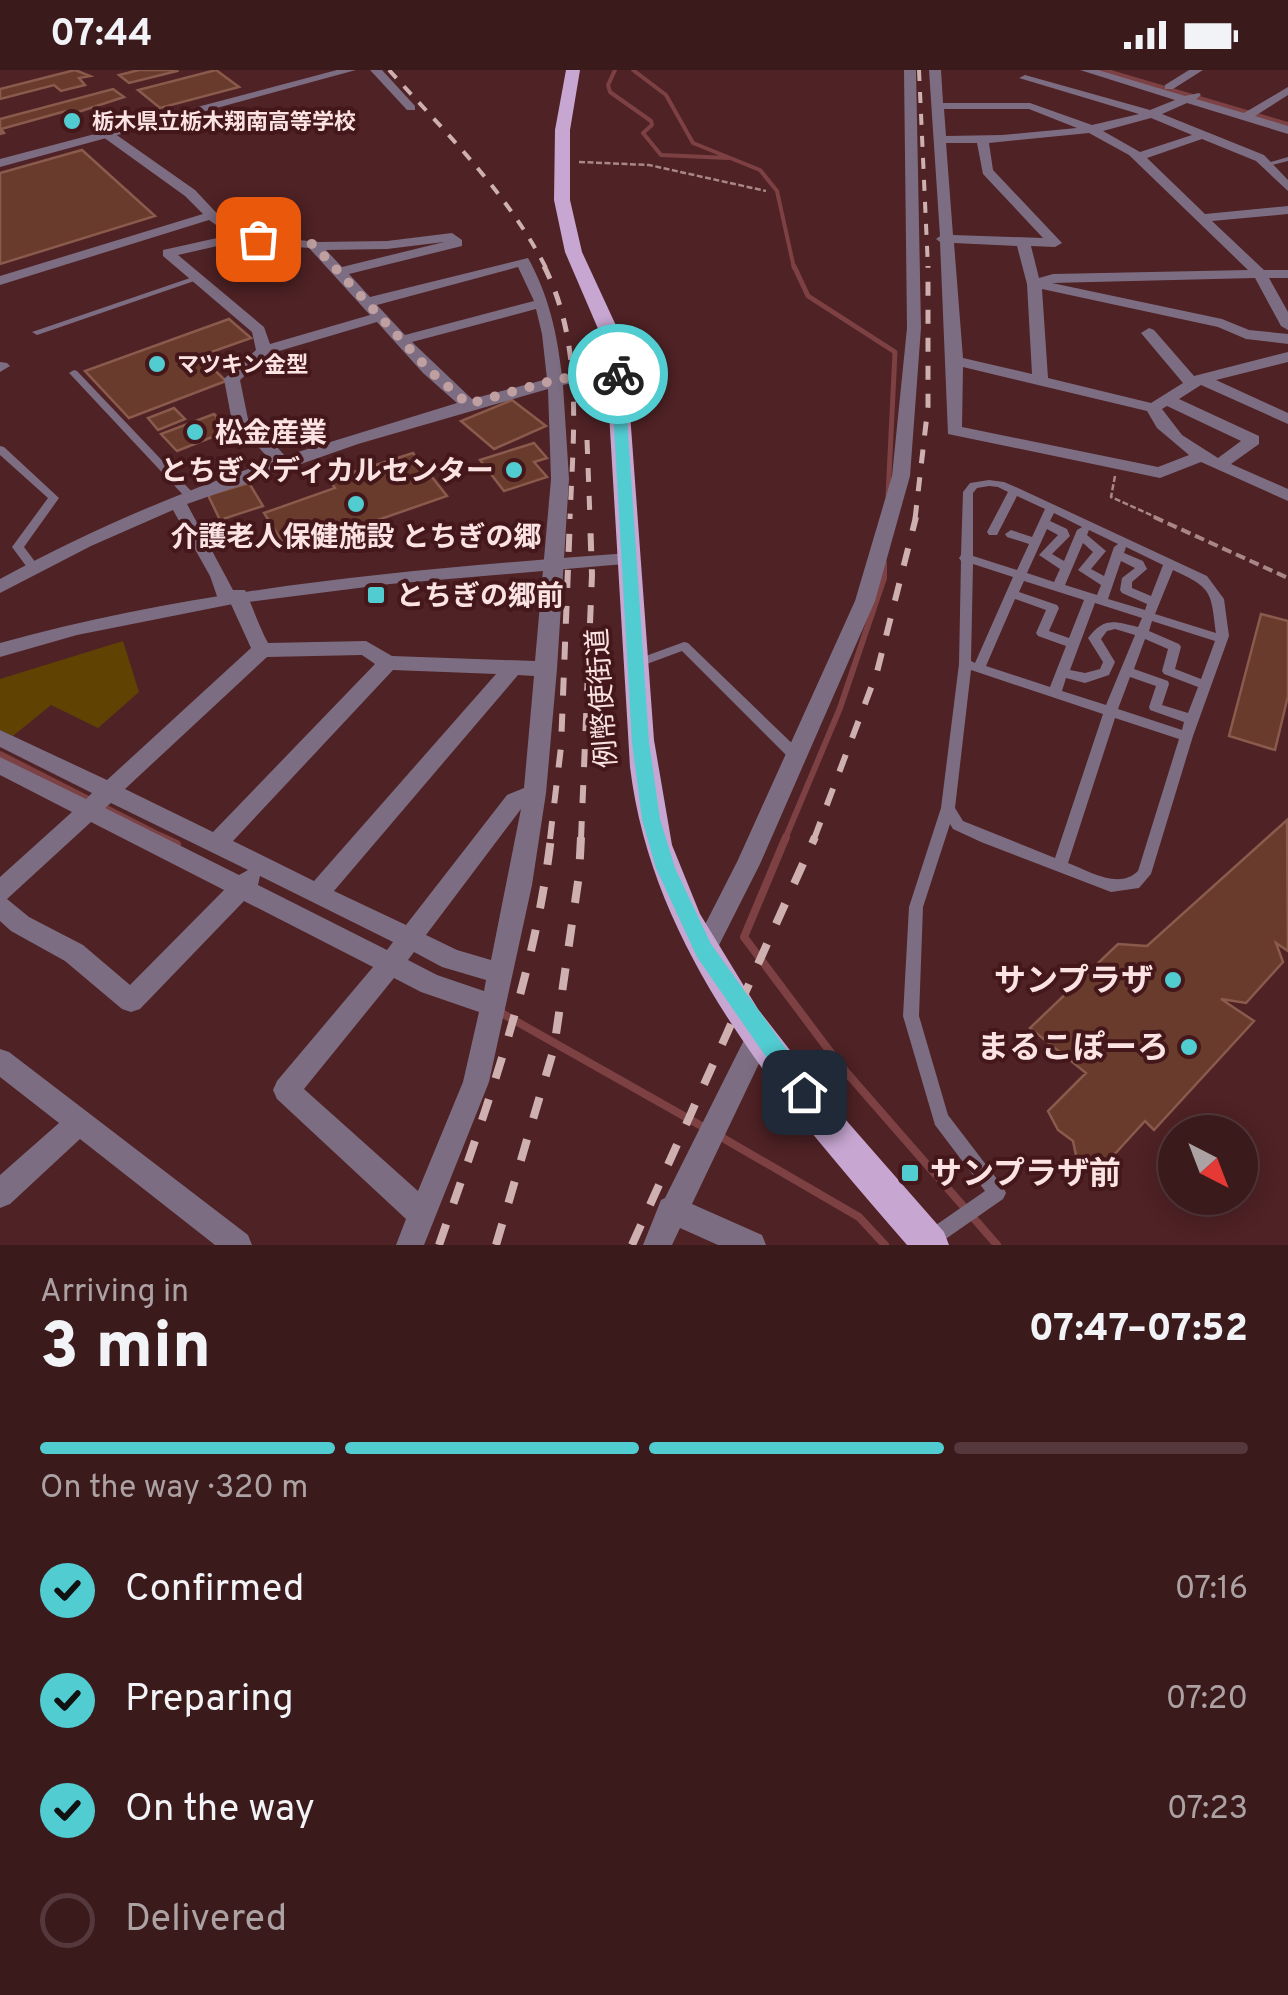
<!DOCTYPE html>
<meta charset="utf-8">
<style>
:root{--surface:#3b1a1c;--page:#462729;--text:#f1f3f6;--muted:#aca1a3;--line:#54383b;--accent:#51ccd1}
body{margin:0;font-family:Overpass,"Noto Sans JP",sans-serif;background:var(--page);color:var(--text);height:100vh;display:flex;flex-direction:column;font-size:38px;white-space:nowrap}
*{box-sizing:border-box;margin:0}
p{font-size:32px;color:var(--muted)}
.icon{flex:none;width:55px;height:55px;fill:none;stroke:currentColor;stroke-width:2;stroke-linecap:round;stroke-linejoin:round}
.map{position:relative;height:1175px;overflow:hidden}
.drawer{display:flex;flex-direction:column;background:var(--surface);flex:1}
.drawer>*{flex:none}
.needle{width:65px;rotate:138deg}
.tools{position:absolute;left:1158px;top:1045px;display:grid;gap:20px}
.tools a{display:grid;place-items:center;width:100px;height:100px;border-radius:50%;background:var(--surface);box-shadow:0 5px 25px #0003,0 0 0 2px var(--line);font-size:50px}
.pin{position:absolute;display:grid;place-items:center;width:85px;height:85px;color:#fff;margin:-42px;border-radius:20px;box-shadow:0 5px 15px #0006}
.courier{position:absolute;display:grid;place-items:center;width:100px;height:100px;margin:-50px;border:8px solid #51ccd1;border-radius:50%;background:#fff;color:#222;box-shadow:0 2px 12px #0007}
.summary em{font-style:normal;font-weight:800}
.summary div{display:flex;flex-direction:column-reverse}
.summary{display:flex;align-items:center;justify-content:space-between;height:170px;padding:0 40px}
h1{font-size:65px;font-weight:800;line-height:75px}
.bar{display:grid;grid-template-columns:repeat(4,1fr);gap:15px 10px;align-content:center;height:120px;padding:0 40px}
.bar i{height:12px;border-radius:8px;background:var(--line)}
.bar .selected{background:var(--accent)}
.bar p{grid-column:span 4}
ol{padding:0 40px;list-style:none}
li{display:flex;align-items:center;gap:30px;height:110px}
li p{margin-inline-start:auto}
li .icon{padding:10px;border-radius:50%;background:var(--accent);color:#111;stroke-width:4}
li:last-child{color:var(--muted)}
li i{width:55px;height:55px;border:5px solid var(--line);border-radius:50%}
.status{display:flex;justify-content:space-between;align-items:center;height:70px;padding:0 50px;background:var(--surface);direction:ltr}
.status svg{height:28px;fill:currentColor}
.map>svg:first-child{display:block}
</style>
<div class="status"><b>07:44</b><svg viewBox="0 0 49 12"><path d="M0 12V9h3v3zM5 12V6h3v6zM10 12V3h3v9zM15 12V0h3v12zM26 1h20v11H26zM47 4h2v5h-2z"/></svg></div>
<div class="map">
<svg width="1288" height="1175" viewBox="0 0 1288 1175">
<rect width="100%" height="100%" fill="#4f2225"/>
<path fill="#604203" d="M 123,571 L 139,622 L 98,658 L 51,635 L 13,666 L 0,660 L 0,609 Z"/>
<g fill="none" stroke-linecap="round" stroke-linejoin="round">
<path stroke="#7d4143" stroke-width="4" d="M 615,0 L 608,15 L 610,22 L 651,51 L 652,55 L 643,63 L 661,85 L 728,88
M 633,0 L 666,25 L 693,73 L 760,100 L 777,121 L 794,198"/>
<path stroke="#7d4143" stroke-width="5" d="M 794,196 L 808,226 L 895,282 L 888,426"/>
<path stroke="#7d4143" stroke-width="6" d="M 0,684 L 167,769
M 785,769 L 840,638 L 884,508 L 884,493"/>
<path stroke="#7d4143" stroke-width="8" d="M 162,767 L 177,774
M 786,767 L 744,867 L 840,995 L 997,1175
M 498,941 L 705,1058
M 716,1064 L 859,1147 L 885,1175"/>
<path fill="#7d4143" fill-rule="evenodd" d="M 1092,0 L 1111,0 L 1288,52 L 1288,60 Z"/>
</g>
<path fill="#683b2d" stroke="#8a5b4c" stroke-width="2.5" d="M 75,0 L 90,6 L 79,8 L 85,15 L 61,21 L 54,15 L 0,29 L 0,19 Z
M 139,0 L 176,0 L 177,1 L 129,13 L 119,5 Z
M 216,0 L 239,17 L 160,38 L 138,20 Z
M 113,19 L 124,27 L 69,45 L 66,41 L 1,59 L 4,63 L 0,64 L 0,49 Z
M 82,80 L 155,146 L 0,194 L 0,103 Z
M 229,249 L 251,268 L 200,286 L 226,311 L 129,348 L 85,301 Z
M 512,330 L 546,356 L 494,379 L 461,351 Z
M 174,338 L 185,349 L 158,360 L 148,348 Z
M 214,344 L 230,360 L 177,381 L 161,364 Z
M 534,373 L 547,388 L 534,392 L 547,407 L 504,421 L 480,390 Z
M 413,383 L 447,426 L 288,481 L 264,443 L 335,418 L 329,410 Z
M 249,413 L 263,436 L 220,450 L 208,425 Z
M 1261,544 L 1288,551 L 1288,626 L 1275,680 L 1229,666 Z
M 1287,750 L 1288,881 L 1276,873 L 1283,892 L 1246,933 L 1221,929 L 1254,951 L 1154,1060 L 1145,1051 L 1101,1099 L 1078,1095 L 1073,1071 L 1058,1060 L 1048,1041 L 1086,1003 L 1030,958 L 1118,874 L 1147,876 Z"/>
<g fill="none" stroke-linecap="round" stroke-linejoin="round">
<path stroke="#a98688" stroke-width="2.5" stroke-dasharray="6 2.5" stroke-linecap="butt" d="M 579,92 L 649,95 L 766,121
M 1115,406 L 1111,427 L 1160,449"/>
<path stroke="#a98688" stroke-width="4" stroke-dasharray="10 5" stroke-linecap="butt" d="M 1154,447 L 1288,508"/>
<path fill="#7d6d82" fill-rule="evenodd" d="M 1288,87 L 1288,91 L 1268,96 L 1264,94 Z
M 196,206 L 203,208 L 40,264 L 37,265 L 32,262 Z
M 74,300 L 77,301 L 193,423 L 194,425 L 193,427 L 185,427 L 71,305 L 69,303 Z
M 0,376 L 4,377 L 59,428 L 24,477 L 39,497 L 37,500 L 29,500 L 12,477 L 48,428 L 0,385 Z
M 989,410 L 1004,412 L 1018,418 L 1207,506 L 1224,529 L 1229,566 L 1193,666 L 1151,804 L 1139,818 L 1111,822 L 981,772 L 953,759 L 950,754 L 923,837 L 919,946 L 948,1045 L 1003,1117 L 1006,1123 L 1003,1129 L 937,1175 L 922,1175 L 920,1170 L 923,1164 L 985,1121 L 935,1055 L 903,946 L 909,837 L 941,738 L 959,594 L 961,491 L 959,488 L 961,485 L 963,422 L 970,413 ZM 989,416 L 998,417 L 1008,422 L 987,462 L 989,465 L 997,465 L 1017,426 L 1045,439 L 1032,467 L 1011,460 L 1005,464 L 1007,467 L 1029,474 L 1017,500 L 973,486 L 973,423 L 977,418 ZM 1054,443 L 1082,457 L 1077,460 L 1064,491 L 1052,484 L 1070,466 L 1067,459 L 1050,451 ZM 1047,459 L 1058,465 L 1039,485 L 1060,499 L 1054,512 L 1027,503 ZM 1089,460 L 1118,474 L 1114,477 L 1104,506 L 1091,499 L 1106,481 L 1087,465 ZM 1083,473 L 1093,482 L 1078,500 L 1101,515 L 1097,525 L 1065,515 ZM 1126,477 L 1163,495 L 1151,526 L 1132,518 L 1132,512 L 1147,499 L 1143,491 L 1124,483 ZM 1121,491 L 1135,498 L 1122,508 L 1120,520 L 1122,523 L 1147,534 L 1145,540 L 1108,529 ZM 973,494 L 1013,507 L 975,593 L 971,591 ZM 1173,500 C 1212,518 1211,521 1216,563 L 1155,544 ZM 1024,511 L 1084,530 L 1069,568 L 1049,561 L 1059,538 L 1057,535 L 1019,522 ZM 1015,529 L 1046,540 L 1036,563 L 1038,566 L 1066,576 L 1050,617 L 986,596 ZM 1095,533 L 1142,548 L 1138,557 C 1114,551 1104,547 1088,568 L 1103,592 L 1100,599 L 1085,603 L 1070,600 ZM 1152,551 L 1215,571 L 1201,609 L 1175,599 L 1181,577 L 1179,574 L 1149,561 ZM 1115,559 L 1135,565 L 1106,635 L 1062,621 L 1066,608 L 1085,613 L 1109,605 L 1115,592 L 1101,569 L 1107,561 ZM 1145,569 L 1168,579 L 1162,601 L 1164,604 L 1198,617 L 1188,643 L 1162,635 L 1169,614 L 1168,611 L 1134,599 ZM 971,600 L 1103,644 L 1055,788 L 963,751 L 955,738 ZM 1130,607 L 1156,616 L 1149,637 L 1150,640 L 1184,652 L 1182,660 L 1118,639 ZM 1115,648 L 1179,669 L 1138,801 C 1119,820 1089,801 1068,793 Z
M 684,572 L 688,573 L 801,682 L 803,686 L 801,690 L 791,690 L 682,581 L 636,598 L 630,594 L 632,591 Z"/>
<path fill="#7d6d82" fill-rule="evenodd" d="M 370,0 L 382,0 L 415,36 L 415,40 L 407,40 Z
M 904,0 L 916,0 L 921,258 L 910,406 L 875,531 L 760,794 L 713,887 L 704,891 L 695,887 L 692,880 L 737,792 L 855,531 L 892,406 L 907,258 Z
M 929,0 L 941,0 L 943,33 L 1030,33 L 1092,55 L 1139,44 L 1019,8 L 1025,5 L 1150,40 L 1175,30 L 1080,0 L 1098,0 L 1185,26 L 1199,23 L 1201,25 L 1196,29 L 1244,43 L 1288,17 L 1288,25 L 1255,46 L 1288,56 L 1288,64 L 1187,33 L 1162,44 L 1264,85 L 1288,110 L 1288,121 L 1256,91 L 1202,69 L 1147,88 L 1205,144 L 1288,136 L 1288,144 L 1212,151 L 1264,200 L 1288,200 L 1288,208 L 1269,208 L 1288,242 L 1288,260 L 1281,256 L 1255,208 L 1052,213 L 1222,249 L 1249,260 L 1288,264 L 1288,274 L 1246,269 L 1218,257 L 1042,219 L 1048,308 L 1151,333 L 1183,313 L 1141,263 L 1149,258 L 1154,260 L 1194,306 L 1288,282 L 1288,292 L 1216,310 L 1288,343 L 1288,354 L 1201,315 L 1179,329 L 1259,366 L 1259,374 L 1231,394 L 1288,419 L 1288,431 L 1201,392 L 1160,408 L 948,364 L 940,172 L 936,169 L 940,166 ZM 944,39 L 1029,39 L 1077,58 L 1002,65 L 946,66 ZM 1151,48 L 1192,65 L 1140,82 L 1103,61 ZM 1089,63 L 1129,85 L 1248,200 L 1053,204 L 1039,208 L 1031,176 L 1055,177 L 1062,173 L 993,100 L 989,73 ZM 946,73 L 977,73 L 983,104 L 1043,168 L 953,165 ZM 954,173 L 1017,176 L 1027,214 L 1032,304 L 963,288 ZM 963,297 L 1147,341 L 1157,358 L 1189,385 L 1158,397 L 962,357 ZM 1167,336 L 1241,371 L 1218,388 L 1182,365 L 1162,339 Z
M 1189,0 L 1203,0 L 1173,19 L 1165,19 L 1165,15 Z
M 103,61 L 111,61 L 195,120 L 226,153 L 219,157 L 209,150 L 0,215 L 0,206 L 203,144 L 185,126 L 103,67 Z
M 452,163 L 462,170 L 462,176 L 349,204 L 370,227 L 528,188 C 549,226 557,263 562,306 L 617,294 L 625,299 L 623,302 L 563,315 L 569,409 L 557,599 L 546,723 L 532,815 L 489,1012 L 424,1175 L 396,1175 L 406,1149 L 277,1029 L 273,1020 L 277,1011 L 373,897 L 244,831 L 140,939 L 131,942 L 122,939 L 65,891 L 11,861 L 0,851 L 0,807 L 72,742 L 0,705 L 0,687 L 86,729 L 92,723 L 0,677 L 0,660 L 107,710 L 251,578 L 230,532 L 219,532 L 210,506 L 173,440 L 91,476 L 0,523 L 0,509 C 88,461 177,423 271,391 L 251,369 L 233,357 L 224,309 L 256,280 L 252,262 L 163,186 L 163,180 L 235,164 L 319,172 L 387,171 ZM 235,172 L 309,178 L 370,245 L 270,274 L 264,257 L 178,185 ZM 444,172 L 342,197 L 326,180 L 387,179 ZM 518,197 L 534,231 L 405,265 L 377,235 ZM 536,239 L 542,264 L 547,309 L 472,329 L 412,272 ZM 377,252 L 423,303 L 457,333 L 285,386 L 263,361 L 249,354 L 240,310 L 269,284 ZM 548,319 L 551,409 L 535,591 L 392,586 L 366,571 L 268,573 C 259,556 253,538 245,520 L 233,520 L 187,434 L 358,374 ZM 362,585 L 375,594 L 213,762 L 125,719 L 267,587 ZM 393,600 L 496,604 L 314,811 L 233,771 ZM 518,605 L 534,606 L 524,718 L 507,725 L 406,855 L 334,821 ZM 111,733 L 248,800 L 239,805 L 105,738 ZM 521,739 L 491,890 L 457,880 L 426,865 ZM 91,752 L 224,820 L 130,915 L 83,875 L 29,847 L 7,829 ZM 260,806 L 393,872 L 387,880 L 258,815 ZM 414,882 L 442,897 L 486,910 L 484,921 L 437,905 L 408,890 ZM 394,908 L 421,922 L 479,942 L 463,1012 L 418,1121 L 304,1019 Z
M 0,292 L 7,293 L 10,296 L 0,302 Z
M 760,952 L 769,956 L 773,964 L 692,1134 L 762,1165 L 766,1175 L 718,1175 L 680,1158 L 672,1175 L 643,1175 L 661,1130 L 665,1128 L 751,956 Z"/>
<path fill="#7d6d82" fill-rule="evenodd" d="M 337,0 L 356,0 L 0,97 L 0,89 Z
M 629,483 L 638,489 L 636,493 L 390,514 L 233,534 L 77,565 L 0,587 L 0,573 C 208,516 415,499 629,483 Z
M 0,979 L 9,982 L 248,1165 L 252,1175 L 215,1175 L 80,1069 L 10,1134 L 0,1138 L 0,1105 L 59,1053 L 0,1007 Z"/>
<path fill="#c7a6d1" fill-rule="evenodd" d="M 566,0 L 580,0 L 570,60 L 570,130 L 582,182 L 625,275 L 654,670 L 672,775 L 700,844 L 758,939 L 831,1033 L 944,1162 L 949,1175 L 907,1175 C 787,1036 653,886 630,697 L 605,275 L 565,182 L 554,130 L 555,60 Z"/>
<path stroke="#ceb0b1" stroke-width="4" stroke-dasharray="11 11" stroke-linecap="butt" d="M 389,0 C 446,63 507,122 546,198
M 919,0 L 928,198"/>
<path stroke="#ceb0b1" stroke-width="5" stroke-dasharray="14 14" stroke-linecap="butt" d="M 544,196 C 584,275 573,365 570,449
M 587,370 L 590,449
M 915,449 L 928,336 L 928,196"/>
<path stroke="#ceb0b1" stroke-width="6" stroke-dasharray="18 18" stroke-linecap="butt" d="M 550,769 L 561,677 L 570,447
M 581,769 L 592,505 L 590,447
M 814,769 L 877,602 L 916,447"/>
<path stroke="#ceb0b1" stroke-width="8" stroke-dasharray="22 22" stroke-linecap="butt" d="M 439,1175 C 485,1042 535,907 551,767
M 496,1175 L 554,978 L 579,805 L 581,767
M 632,1175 L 815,767"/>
</g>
<path fill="#51ccd1" d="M 618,300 L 624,304 L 649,672 L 660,749 L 675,798 L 711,874 L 812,1015 L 815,1022 L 812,1030 L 804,1033 L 796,1030 L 697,887 L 656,798 L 642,749 L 632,672 L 611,304 Z"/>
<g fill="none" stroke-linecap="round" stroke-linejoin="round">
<path stroke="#bf9fa0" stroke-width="10" stroke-dasharray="0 18" d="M 258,169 L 313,174 L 429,300 L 468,334 L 555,310 L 618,299 L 618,304"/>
</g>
<g fill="#51ccd1" stroke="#44181b" stroke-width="4">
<circle cx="72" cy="51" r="10"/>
<circle cx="157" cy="294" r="10"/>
<circle cx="195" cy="362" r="10"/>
<circle cx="514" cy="400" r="10"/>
<circle cx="356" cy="434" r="10"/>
<rect x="366" y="515" width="20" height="20" rx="5"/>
<circle cx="1173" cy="910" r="10"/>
<circle cx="1189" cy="977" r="10"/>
<rect x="900" y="1093" width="20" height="20" rx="5"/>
</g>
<g text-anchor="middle" stroke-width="8" stroke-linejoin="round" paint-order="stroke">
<g font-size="22" font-weight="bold" fill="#fce3e3" stroke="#44181b" text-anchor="start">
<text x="92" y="59">栃木県立栃木翔南高等学校</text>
<text x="177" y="302">マツキン金型</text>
</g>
<g font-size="28" font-weight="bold" fill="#fce3e3" stroke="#44181b" text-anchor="start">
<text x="215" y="372">松金産業</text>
<text x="494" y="410" text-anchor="end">とちぎメディカルセンター</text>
<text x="356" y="476" text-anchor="middle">介護老人保健施設 とちぎの郷</text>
<text x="396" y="535">とちぎの郷前</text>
</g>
<g font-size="28" fill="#fce3e3" stroke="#44181b">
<text transform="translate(601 628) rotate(-94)" y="10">例幣使街道</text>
</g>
<g font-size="32" font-weight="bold" fill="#fce3e3" stroke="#44181b" text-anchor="end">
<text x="1153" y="921">サンプラザ</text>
<text x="1169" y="988">まるこぽーろ</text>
<text x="930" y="1114" text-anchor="start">サンプラザ前</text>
</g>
</g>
</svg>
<div class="tools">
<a><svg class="needle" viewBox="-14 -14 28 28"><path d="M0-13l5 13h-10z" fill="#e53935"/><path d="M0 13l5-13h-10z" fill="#aca1a3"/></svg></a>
</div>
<div class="pin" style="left:258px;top:169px;background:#ea580c"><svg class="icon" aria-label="bag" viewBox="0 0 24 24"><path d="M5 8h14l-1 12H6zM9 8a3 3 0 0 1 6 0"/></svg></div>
<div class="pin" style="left:804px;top:1022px;background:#1f2937"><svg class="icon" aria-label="home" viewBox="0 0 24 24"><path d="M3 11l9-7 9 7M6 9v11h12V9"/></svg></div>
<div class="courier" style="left:618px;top:304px"><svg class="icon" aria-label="bike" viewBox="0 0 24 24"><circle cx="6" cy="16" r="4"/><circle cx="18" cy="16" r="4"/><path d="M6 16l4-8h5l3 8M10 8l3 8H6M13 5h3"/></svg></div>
</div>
<section class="drawer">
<div class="summary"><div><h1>3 min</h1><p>Arriving in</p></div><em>07:47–07:52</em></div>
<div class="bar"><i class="selected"></i><i class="selected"></i><i class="selected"></i><i></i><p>On the way · 320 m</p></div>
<ol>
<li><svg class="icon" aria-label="check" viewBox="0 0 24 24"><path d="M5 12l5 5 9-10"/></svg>Confirmed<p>07:16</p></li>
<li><svg class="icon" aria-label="check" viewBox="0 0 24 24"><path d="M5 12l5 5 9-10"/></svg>Preparing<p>07:20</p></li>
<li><svg class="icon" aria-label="check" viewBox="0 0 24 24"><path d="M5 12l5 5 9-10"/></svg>On the way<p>07:23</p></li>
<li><i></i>Delivered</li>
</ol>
</section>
